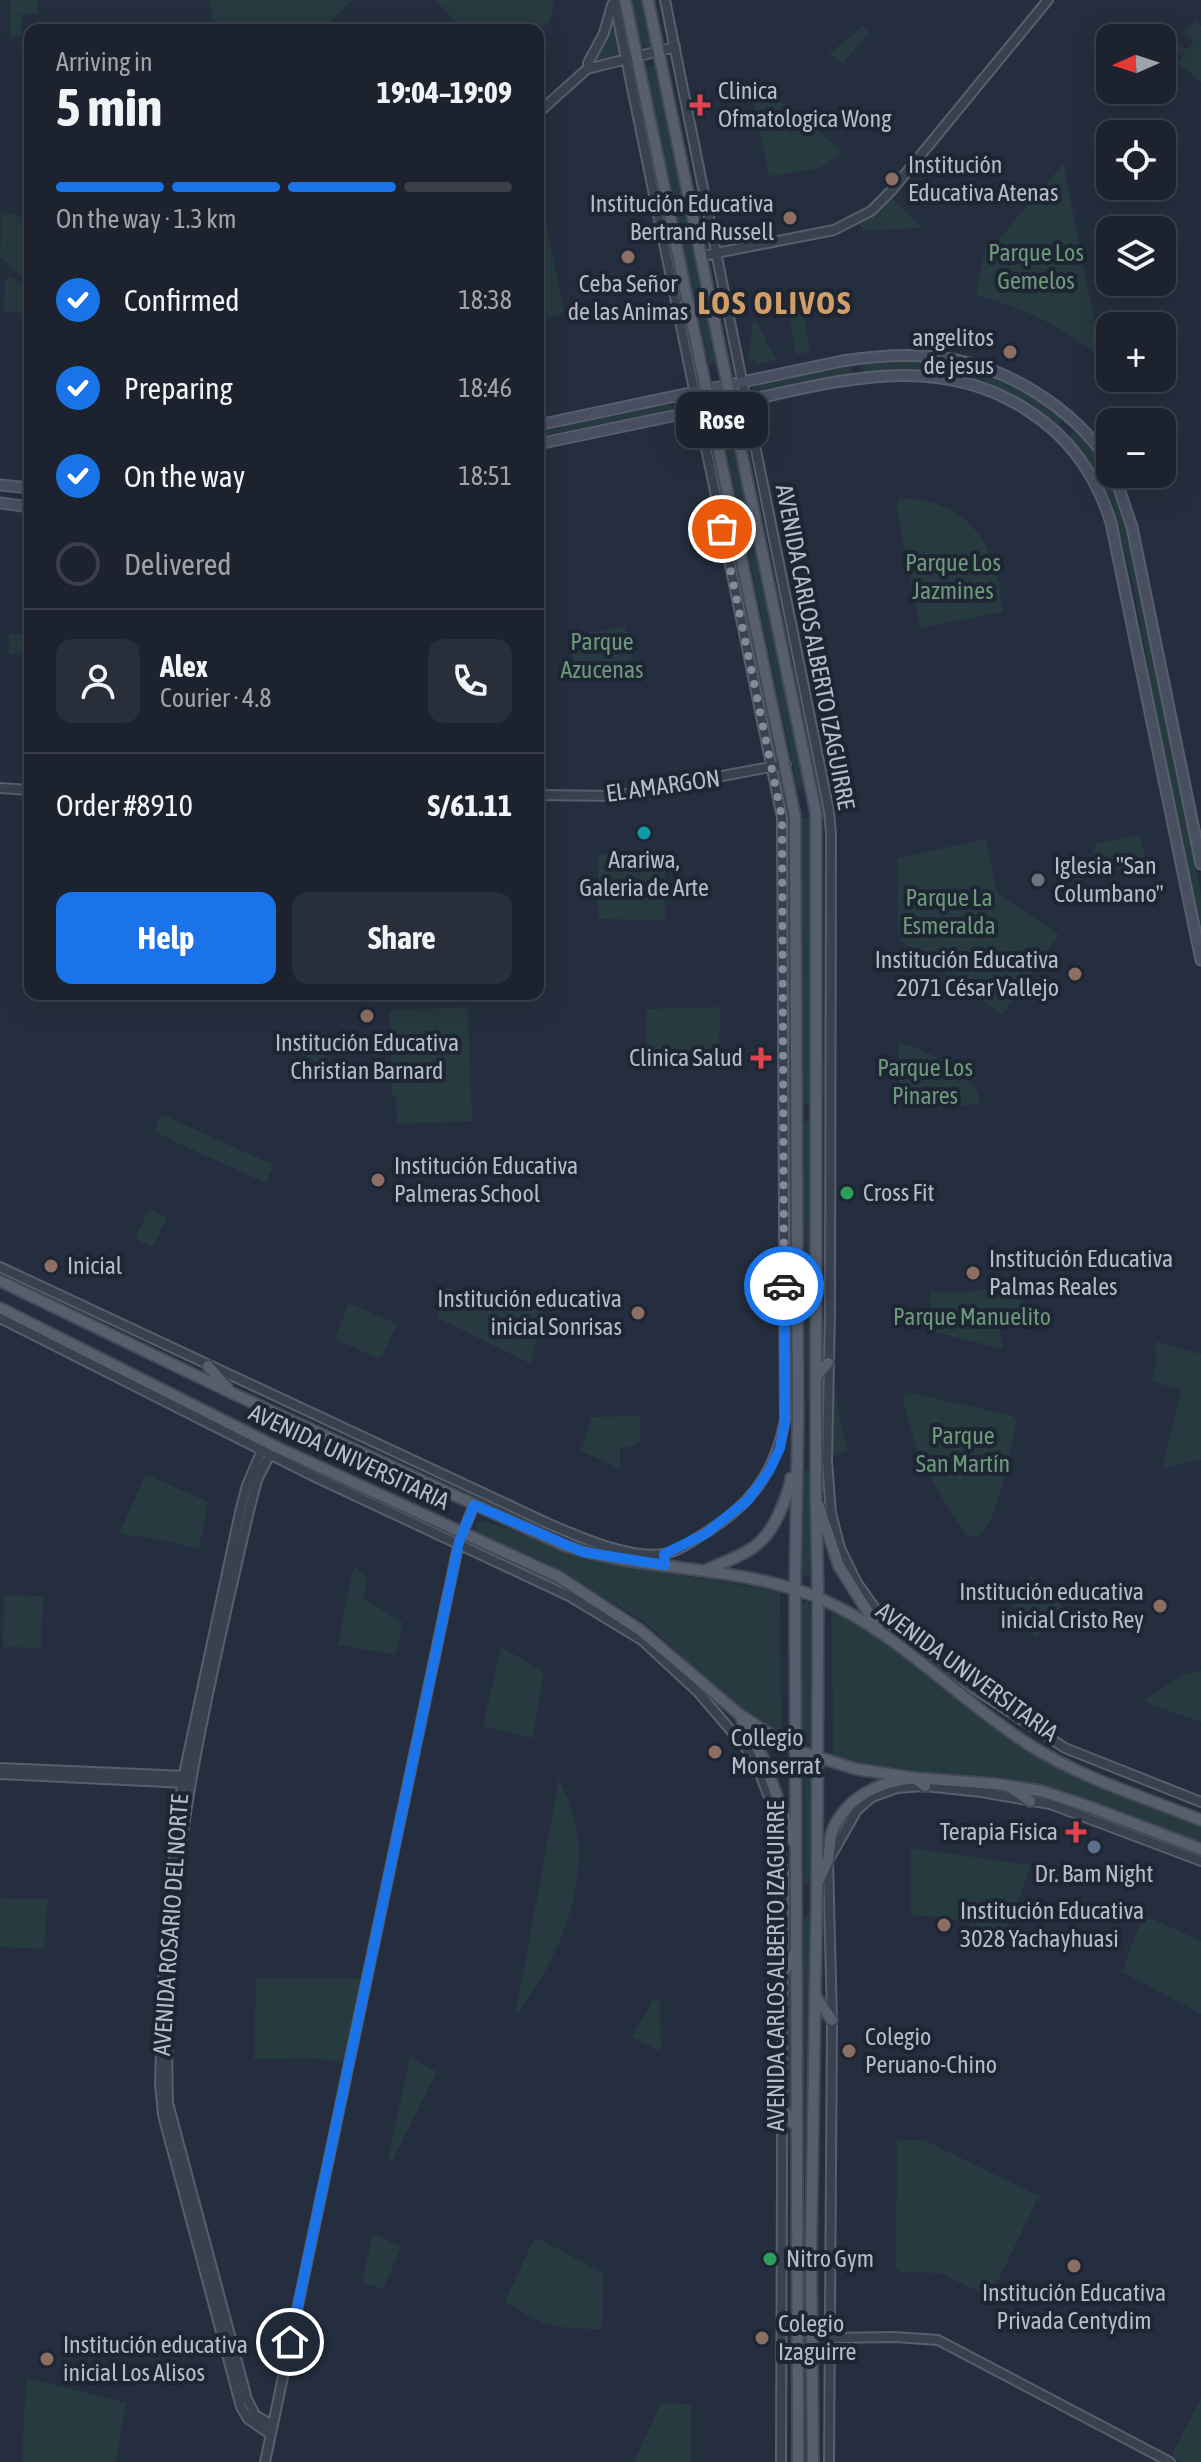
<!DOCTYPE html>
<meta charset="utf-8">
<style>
:root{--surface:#1c222e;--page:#292f3a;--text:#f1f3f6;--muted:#a0a4aa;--line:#3a3f4a;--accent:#1a73e8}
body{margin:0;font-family:"Asap Condensed",sans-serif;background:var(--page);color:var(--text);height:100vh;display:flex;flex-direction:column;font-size:30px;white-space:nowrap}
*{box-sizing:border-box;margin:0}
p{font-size:26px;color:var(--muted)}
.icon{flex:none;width:44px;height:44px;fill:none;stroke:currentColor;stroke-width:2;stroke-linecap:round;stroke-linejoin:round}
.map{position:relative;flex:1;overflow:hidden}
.panel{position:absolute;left:24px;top:24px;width:520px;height:976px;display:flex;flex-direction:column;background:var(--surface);border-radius:16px;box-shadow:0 8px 32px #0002,0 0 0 2px var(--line)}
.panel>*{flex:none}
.needle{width:52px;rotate:267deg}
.controls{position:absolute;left:1096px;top:24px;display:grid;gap:16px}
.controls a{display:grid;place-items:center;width:80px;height:80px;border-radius:16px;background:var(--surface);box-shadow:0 8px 32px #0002,0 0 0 2px var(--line);font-size:40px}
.pin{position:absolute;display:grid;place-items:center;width:68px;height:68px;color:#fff;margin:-34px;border:4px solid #fff;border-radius:50%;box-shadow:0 2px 8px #0007}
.courier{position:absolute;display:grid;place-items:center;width:80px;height:80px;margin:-40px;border:6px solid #1a73e8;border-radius:50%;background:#fff;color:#222;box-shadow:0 2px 10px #0007}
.bubble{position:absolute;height:56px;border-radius:16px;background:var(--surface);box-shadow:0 8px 32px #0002,0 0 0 2px var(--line);font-size:26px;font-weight:700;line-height:56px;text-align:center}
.summary em{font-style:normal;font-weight:700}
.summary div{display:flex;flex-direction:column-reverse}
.summary{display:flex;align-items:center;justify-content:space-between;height:136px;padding:0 32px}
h1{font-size:52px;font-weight:700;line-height:60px}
.bar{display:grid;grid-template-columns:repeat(4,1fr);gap:12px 8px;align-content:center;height:96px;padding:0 32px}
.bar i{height:10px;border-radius:6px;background:var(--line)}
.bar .selected{background:var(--accent)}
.bar p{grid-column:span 4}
.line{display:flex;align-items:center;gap:20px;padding:0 32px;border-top:2px solid var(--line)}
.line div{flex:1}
.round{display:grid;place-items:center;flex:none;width:84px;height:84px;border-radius:16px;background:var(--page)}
ol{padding:0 32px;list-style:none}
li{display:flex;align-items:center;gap:24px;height:88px}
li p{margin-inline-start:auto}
li .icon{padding:8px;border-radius:50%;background:var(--accent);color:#fff;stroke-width:4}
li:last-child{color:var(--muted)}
li i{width:44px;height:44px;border:4px solid var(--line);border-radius:50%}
.button{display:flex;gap:16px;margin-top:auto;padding:16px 32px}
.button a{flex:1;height:92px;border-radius:16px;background:var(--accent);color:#fff;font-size:32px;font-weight:700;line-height:92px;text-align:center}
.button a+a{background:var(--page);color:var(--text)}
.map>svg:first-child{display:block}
</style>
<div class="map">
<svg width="1201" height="2462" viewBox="0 0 1201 2462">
<rect width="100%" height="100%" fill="#252e3e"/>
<path fill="#273a3f" d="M 11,0 L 38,0 L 37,14 L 22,14 L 21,37 L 10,36 Z
M 209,0 L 353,0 L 321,30 L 215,30 Z
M 435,0 L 553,0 C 555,16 549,23 538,33 L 538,30 L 463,30 Z
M 630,0 L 643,0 L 652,44 L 648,48 L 639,45 Z
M 614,12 L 621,55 L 592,63 L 602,45 Z
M 1195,21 L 1201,26 L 1201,82 L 1178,63 L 1184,55 L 1175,46 L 1177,43 L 1187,50 L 1194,42 L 1184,33 Z
M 863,26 L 869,33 L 843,63 L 829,54 Z
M 656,65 L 719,363 L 709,365 L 643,68 Z
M 756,96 C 788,95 817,131 840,150 L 839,155 L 820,168 L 774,176 L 769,175 L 754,102 Z
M 1063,164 L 1101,352 L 1098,355 C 1062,326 1022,307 978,296 L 976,292 L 986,247 L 994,245 Z
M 892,198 L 923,228 L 862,231 L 859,224 L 876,213 Z
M 2,213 L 13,214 L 30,221 L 30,265 L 20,276 L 0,256 Z
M 538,215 L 548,231 L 564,313 L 538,320 Z
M 9,277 L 13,277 L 30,295 L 30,313 L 4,312 L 5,280 Z
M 802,302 L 810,352 L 796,354 L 788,305 Z
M 757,322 L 767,341 L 764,344 L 768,344 L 776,360 L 757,364 L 753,360 L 749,360 L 747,352 L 750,351 L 752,323 Z
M 914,360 L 959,365 L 957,373 L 914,368 L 862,373 L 861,365 Z
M 850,366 L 852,374 L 754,393 L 752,386 Z
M 973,369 C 1006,381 1036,397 1064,419 L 1058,425 C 1033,402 1003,388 970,377 Z
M 670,404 L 673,409 L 670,412 L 538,439 L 538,431 Z
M 729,421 L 805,789 L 798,790 L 721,423 Z
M 1076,429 L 1105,468 L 1130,530 L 1201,896 L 1201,937 C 1186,860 1170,782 1155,705 C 1139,626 1127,493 1069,437 Z
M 899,499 C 939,496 975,518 990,555 C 998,573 1000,593 1003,612 L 920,628 L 896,505 Z
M 625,626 L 635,676 L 612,681 L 573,681 L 573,636 Z
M 30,633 L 30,653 L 9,654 L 9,634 Z
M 802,818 L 810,818 L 809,1104 L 802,1104 Z
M 1140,835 L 1146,863 L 1104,871 L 1097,866 L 1094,851 L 1097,843 Z
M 986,839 L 997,892 L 1059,935 L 1002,1015 L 904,944 L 898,932 L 898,858 Z
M 598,854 L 665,855 L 665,920 L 598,919 Z
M 827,952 L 826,1093 L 823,1093 L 825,954 Z
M 468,1007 L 472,1121 L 397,1124 L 396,1097 L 392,1096 L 389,1010 Z
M 720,1007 L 719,1056 L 646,1057 L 646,1009 Z
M 331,1034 C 331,1044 324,1048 324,1057 L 328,1062 L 326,1066 L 275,1042 L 277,1035 L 324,1038 L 324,1035 Z
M 898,1043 C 922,1047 980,1076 980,1103 L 945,1108 L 902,1108 L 900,1104 Z
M 161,1114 L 274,1165 L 266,1183 L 154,1132 Z
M 803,1121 L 810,1122 L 811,1403 L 807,1403 Z
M 149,1209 L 167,1217 L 153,1247 L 135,1239 Z
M 1017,1283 L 1023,1312 L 997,1318 L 1003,1349 L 930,1331 L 930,1291 L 962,1293 Z
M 446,1288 L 461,1291 L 546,1293 L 531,1364 L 436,1317 Z
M 349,1303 L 397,1324 L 382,1357 L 378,1358 L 337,1340 L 336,1335 Z
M 1155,1341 L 1201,1354 L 1201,1460 L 1162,1468 L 1181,1391 L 1152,1381 L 1156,1363 Z
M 832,1370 L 840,1421 L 848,1450 L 830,1458 Z
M 908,1392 L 1013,1416 L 1017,1421 C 1010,1449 999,1518 980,1536 L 968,1537 C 935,1488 913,1456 903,1396 Z
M 640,1416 L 640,1441 L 630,1447 L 620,1448 L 620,1469 L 581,1451 L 592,1417 Z
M 811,1469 L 810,1577 L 802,1575 L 802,1471 Z
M 146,1474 L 208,1502 L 199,1549 L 146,1537 L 119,1534 Z
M 481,1520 L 609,1564 L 780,1591 L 781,1737 L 746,1716 L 645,1622 L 533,1556 L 477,1533 L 475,1526 Z
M 353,1567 L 358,1567 L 358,1571 L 367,1576 L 363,1598 L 403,1623 L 396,1655 L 338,1645 Z
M 1031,1576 L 1066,1610 L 1035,1638 L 1007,1597 Z
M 4,1595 L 43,1596 L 41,1648 L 3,1647 Z
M 805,1601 L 810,1604 L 810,1743 L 805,1747 L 801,1743 L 801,1605 Z
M 832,1609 L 876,1632 L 1006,1734 L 1201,1824 L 1201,1844 L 988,1780 L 833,1759 Z
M 501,1647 L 544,1672 L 533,1738 L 483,1726 Z
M 1201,1670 L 1201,1722 L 1147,1703 L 1145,1699 L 1183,1675 Z
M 804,1771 L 811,1773 L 813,1883 L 809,1886 L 804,1884 Z
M 559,1779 C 567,1796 574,1813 577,1832 C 587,1896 553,1968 515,2017 Z
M 910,1848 L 1031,1865 L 1003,1940 L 955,1919 L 911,1915 Z
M 0,1898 L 48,1899 L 44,1949 L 0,1947 Z
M 1143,1915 L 1201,1941 L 1201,2014 L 1122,1972 Z
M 807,1917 L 811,1919 L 808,2239 L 799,2240 L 802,1920 Z
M 256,1978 L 357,1978 L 362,1982 L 346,2060 L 343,2062 L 311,2058 L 254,2059 Z
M 654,1998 L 660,2001 L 661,2052 L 632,2037 Z
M 410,2057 L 437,2072 L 392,2161 L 388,2158 Z
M 897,2140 L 924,2140 L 1039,2196 L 990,2297 L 940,2273 L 900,2272 L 896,2268 Z
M 373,2234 L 401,2247 L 383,2289 L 362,2282 Z
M 535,2237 L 603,2273 L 602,2329 C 556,2329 542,2327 505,2301 Z
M 803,2251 L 806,2252 L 810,2383 L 801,2383 Z
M 26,2378 L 126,2403 L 116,2462 L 22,2462 Z
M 810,2388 L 810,2462 L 802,2462 L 802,2389 Z
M 1201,2398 L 1201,2462 L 1182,2462 L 1171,2456 Z
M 661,2403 L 691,2404 L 691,2462 L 634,2462 Z"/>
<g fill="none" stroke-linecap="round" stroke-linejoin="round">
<g stroke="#575e6c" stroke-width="12">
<path id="tertiary" d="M 665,0 L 829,811 L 831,834 L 830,1312 L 827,1461 L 831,1513 L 840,1548 L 857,1583 L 879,1614 L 922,1652 L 964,1682 L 1065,1748 L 1201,1802
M 592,67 L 588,63 L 604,33 L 612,5
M 538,113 L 587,69 L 675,47
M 701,256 L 834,230 L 871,211 L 892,190 L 1048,0
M 0,788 L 30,790
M 538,795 L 616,796 L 786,764
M 0,1267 L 547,1523 C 579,1537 629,1559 664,1554 C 676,1552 688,1544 697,1538 C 747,1509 774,1477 785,1420 L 782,818 L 614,0
M 0,1318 L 311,1475 L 571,1597 L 642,1640 L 698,1692 L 746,1748 L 758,1769 L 776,1815 L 783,1872 L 781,2462
M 262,1450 L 247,1485 L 240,1512 L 182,1783 L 164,1956 L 160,2084 L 163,2115 L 241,2407 L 248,2419 L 270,2434
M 270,1454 L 257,1480 L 248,1515 C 228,1604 206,1693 191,1782 C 173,1887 165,1997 168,2103 L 247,2399 L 255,2415 L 272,2425
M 0,1768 L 187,1776
M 0,1774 L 187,1783
M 829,2338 L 895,2337 L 938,2340 L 1170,2462
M 265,2462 L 448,1594 L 459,1542 L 474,1505
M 829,2462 L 832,2020 L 828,1861 L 857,1810 L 872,1797 L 897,1788 L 925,1786 L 981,1792 L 1050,1804 L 1201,1861"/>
</g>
<g stroke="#575e6c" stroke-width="13">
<path id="secondary" d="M 538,425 L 842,361 C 925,348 988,355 1057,407 C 1079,424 1097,442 1110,466
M 538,444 C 604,430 670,417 735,403 C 836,382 937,349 1030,412 C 1070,438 1097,477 1111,523 L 1201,960
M 1114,474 L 1132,527 L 1201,864
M 0,485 L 30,488
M 0,503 L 30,507"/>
</g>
<g stroke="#424957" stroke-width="14">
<path id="primary" d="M 625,0 L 795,816 L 798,1416 L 795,1590 L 798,2462
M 648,0 L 816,813 L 816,1495 L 818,1598 L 817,1883 L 811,2250 L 813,2462
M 0,1281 L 232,1393 L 563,1545 C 645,1573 737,1564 819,1598 C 898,1632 956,1698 1028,1744 C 1081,1778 1143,1797 1201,1820
M 0,1308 L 274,1446 L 559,1577 L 640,1630 L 740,1715 L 795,1750 L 856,1769 L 915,1778 L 996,1784 L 1041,1791 L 1090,1807 L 1201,1849
M 208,1366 L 228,1389
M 816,1376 L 828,1363
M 819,1507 L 839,1566 L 878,1628
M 708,1569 C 744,1554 766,1548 781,1509 C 785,1499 790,1489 791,1478
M 742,1720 L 762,1756 L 794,1842
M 1013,1789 L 1030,1801
M 820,1878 C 822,1872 826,1866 828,1860 C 830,1850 829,1840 833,1829 C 848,1796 881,1781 915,1778 L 925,1786
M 782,1974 L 794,1955
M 815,1996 L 832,2020
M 782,2109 L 796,2126"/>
</g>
<use href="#tertiary" stroke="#39404e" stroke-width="8"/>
<use href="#secondary" stroke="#474f61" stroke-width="9"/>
<use href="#primary" stroke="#575f6e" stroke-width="10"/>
</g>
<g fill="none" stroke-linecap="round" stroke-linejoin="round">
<path stroke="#838a98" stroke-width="8" stroke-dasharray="0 14.4" d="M 722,529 L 782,818 L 784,1286"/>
<path stroke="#1a73e8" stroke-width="10" d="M 290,2342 L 454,1566 L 459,1542 L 474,1505 L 583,1552 L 665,1565 L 664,1554 L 705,1534 L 748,1500 L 769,1471 L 780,1448 L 785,1420 L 784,1286"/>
</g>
<g fill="#e0444e" stroke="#1e2533" stroke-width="3">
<path d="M696 93h8v8h8v8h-8v8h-8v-8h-8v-8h8z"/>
<path d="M757 1046h8v8h8v8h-8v8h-8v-8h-8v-8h8z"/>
<path d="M1072 1820h8v8h8v8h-8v8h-8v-8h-8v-8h8z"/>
</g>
<g fill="#8d6e63" stroke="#1e2533" stroke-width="3">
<circle cx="892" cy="179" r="8"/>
<circle cx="790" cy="218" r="8"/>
<circle cx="628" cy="257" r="8"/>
<circle cx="1010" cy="352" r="8"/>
<circle cx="1075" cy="974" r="8"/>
<circle cx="367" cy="1016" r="8"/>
<circle cx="378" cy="1180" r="8"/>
<circle cx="51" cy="1266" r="8"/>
<circle cx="973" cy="1273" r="8"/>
<circle cx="638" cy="1313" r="8"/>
<circle cx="1160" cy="1606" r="8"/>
<circle cx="715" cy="1752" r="8"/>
<circle cx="944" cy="1925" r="8"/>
<circle cx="849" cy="2051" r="8"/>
<circle cx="1074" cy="2266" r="8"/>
<circle cx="762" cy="2338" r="8"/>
<circle cx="47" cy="2359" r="8"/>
</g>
<circle fill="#0f9aa8" stroke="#1e2533" stroke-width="3" cx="644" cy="833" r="8"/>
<circle fill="#6b7280" stroke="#1e2533" stroke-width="3" cx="1038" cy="880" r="8"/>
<g fill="#2e9e5b" stroke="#1e2533" stroke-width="3">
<circle cx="847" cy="1193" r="8"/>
<circle cx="770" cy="2259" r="8"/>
</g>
<circle fill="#5c6f8a" stroke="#1e2533" stroke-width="3" cx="1094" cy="1847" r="8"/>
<g text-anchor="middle" stroke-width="8" stroke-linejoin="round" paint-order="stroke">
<g font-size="24" fill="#b5bbc9" stroke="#1e2533" text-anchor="start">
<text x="718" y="99">Clinica<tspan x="718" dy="28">Ofmatologica Wong</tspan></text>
<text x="908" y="173">Institución<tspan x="908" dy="28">Educativa Atenas</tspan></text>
<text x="774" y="212" text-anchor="end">Institución Educativa<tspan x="774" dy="28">Bertrand Russell</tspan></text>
<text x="628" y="292" text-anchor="middle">Ceba Señor<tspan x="628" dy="28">de las Animas</tspan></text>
<text x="994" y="346" text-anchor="end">angelitos<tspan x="994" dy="28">de jesus</tspan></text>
<text x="644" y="868" text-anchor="middle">Arariwa,<tspan x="644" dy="28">Galeria de Arte</tspan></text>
<text x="1054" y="874">Iglesia "San<tspan x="1054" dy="28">Columbano"</tspan></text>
<text x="1059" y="968" text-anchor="end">Institución Educativa<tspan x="1059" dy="28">2071 César Vallejo</tspan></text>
<text x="367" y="1051" text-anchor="middle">Institución Educativa<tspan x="367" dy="28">Christian Barnard</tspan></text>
<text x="743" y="1066" text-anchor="end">Clinica Salud</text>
<text x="394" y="1174">Institución Educativa<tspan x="394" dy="28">Palmeras School</tspan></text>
<text x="863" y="1201">Cross Fit</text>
<text x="989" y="1267">Institución Educativa<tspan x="989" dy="28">Palmas Reales</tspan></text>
<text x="67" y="1274">Inicial</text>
<text x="622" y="1307" text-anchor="end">Institución educativa<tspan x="622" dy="28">inicial Sonrisas</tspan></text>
<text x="1144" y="1600" text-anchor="end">Institución educativa<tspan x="1144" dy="28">inicial Cristo Rey</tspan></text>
<text x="731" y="1746">Collegio<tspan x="731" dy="28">Monserrat</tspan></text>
<text x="1058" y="1840" text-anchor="end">Terapia Fisica</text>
<text x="1094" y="1882" text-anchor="middle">Dr. Bam Night</text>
<text x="960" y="1919">Institución Educativa<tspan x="960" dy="28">3028 Yachayhuasi</tspan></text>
<text x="865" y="2045">Colegio<tspan x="865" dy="28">Peruano-Chino</tspan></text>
<text x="786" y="2267">Nitro Gym</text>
<text x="1074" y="2301" text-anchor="middle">Institución Educativa<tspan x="1074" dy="28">Privada Centydim</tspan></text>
<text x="778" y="2332">Colegio<tspan x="778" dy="28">Izaguirre</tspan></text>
<text x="63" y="2353">Institución educativa<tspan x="63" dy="28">inicial Los Alisos</tspan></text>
</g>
<g font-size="24" fill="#6c997a" stroke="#1e2533">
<text x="1036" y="261">Parque Los<tspan x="1036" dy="28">Gemelos</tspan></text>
<text x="953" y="571">Parque Los<tspan x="953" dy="28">Jazmines</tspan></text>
<text x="602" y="650">Parque<tspan x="602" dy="28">Azucenas</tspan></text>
<text x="949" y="906">Parque La<tspan x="949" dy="28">Esmeralda</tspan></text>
<text x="925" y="1076">Parque Los<tspan x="925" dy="28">Pinares</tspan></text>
<text x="972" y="1325">Parque Manuelito</text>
<text x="963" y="1444">Parque<tspan x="963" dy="28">San Martín</tspan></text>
</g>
<g font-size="24" fill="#b5bbc9" stroke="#1e2533">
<text transform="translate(815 647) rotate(79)" y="8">AVENIDA CARLOS ALBERTO IZAGUIRRE</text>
<text transform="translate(663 786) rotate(-8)" y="8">EL AMARGON</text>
<text transform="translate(349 1457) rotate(25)" y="8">AVENIDA UNIVERSITARIA</text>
<text transform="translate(967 1672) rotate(36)" y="8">AVENIDA UNIVERSITARIA</text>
<text transform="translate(171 1925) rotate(-86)" y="8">AVENIDA ROSARIO DEL NORTE</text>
<text transform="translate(776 1966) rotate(-90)" y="8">AVENIDA CARLOS ALBERTO IZAGUIRRE</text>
</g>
<g font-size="32" font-weight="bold" letter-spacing="2" fill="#d39d66" stroke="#1e2533">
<text x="775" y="314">LOS OLIVOS</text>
</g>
</g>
</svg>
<div class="controls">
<a><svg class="needle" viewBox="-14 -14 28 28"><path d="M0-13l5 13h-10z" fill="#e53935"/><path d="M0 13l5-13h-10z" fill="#a0a4aa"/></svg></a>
<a><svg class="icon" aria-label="locate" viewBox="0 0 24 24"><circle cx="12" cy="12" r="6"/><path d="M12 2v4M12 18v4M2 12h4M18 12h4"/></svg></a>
<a><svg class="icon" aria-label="layers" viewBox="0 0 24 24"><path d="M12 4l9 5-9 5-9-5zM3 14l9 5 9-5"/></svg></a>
<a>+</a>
<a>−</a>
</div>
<div class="pin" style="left:722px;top:529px;background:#ea580c"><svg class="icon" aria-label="bag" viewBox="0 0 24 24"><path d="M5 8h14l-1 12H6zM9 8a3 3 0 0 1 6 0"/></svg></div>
<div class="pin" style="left:290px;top:2342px;background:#1f2937"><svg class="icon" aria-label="home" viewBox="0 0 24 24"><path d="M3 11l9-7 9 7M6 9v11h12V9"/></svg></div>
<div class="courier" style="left:784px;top:1286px"><svg class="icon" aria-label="car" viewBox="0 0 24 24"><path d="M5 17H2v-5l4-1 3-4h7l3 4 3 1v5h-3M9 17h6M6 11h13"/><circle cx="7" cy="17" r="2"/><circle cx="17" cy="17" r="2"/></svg></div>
<div class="bubble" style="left:676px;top:392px;width:92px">Rose</div>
<section class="panel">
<div class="summary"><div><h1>5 min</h1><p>Arriving in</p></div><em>19:04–19:09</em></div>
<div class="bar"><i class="selected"></i><i class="selected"></i><i class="selected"></i><i></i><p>On the way · 1.3 km</p></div>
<ol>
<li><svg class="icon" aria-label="check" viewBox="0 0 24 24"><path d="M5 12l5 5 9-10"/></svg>Confirmed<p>18:38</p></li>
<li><svg class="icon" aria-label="check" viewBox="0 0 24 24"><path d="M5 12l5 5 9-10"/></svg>Preparing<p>18:46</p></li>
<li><svg class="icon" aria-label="check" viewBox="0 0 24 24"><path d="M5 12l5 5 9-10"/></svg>On the way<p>18:51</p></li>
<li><i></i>Delivered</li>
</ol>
<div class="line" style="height:144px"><a class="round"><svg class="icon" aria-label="person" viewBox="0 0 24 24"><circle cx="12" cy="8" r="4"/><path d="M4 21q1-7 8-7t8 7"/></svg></a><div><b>Alex</b><p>Courier · 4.8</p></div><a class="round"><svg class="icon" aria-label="phone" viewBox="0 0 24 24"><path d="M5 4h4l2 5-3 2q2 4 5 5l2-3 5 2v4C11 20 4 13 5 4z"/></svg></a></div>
<div class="line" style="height:104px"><div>Order #8910</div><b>S/61.11</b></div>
<div class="button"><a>Help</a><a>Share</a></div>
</section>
</div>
